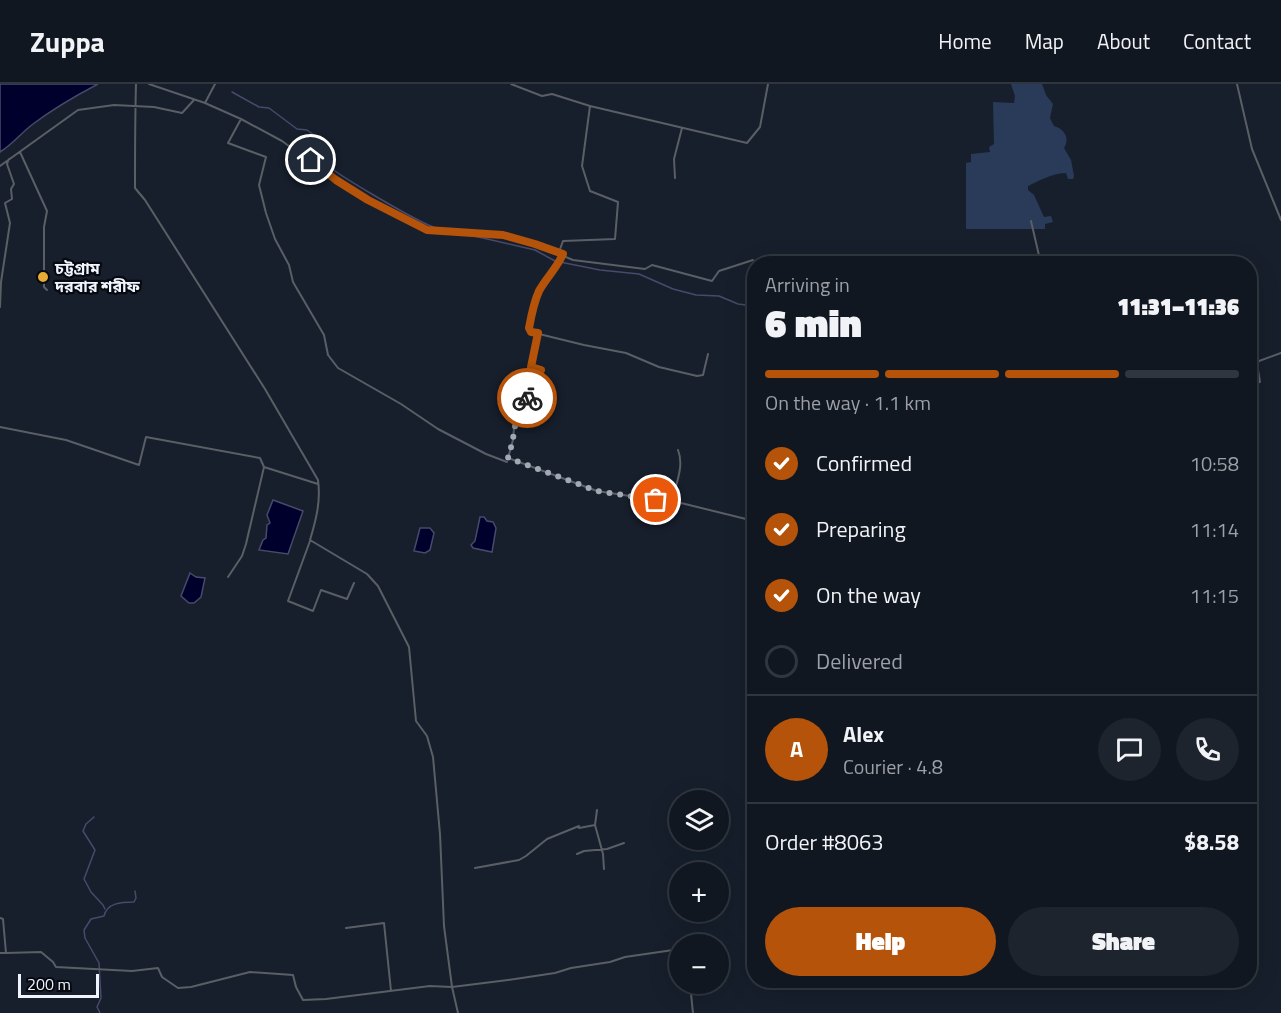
<!DOCTYPE html>
<meta charset="utf-8">
<style>
:root{--surface:#111721;--page:#1e242e;--text:#f1f3f6;--muted:#9c9fa5;--line:#30363f;--accent:#b45309}
body{margin:0;font-family:"Titillium Web","Noto Sans Bengali",sans-serif;background:var(--page);color:var(--text);height:100vh;display:flex;flex-direction:column;font-size:22px;white-space:nowrap}
*{box-sizing:border-box;margin:0}
p{font-size:20px;color:var(--muted)}
.icon{flex:none;width:33px;height:33px;fill:none;stroke:currentColor;stroke-width:2;stroke-linecap:round;stroke-linejoin:round}
.map{position:relative;flex:1;overflow:hidden}
.drawer{position:absolute;left:747px;top:172px;width:510px;height:732px;display:flex;flex-direction:column;background:var(--surface);border-radius:24px;box-shadow:0 6px 24px #0002,0 0 0 2px var(--line)}
.drawer>*{flex:none}
.fabs{position:absolute;left:669px;top:706px;display:grid;gap:12px}
.fabs a{display:grid;place-items:center;width:60px;height:60px;border-radius:50%;background:var(--surface);box-shadow:0 6px 24px #0002,0 0 0 2px var(--line);font-size:30px}
.scale{position:absolute;left:18px;bottom:15px;width:81px;box-sizing:border-box;padding-left:6px;border:3px solid #eff4fe;border-top:0;font-size:16px;line-height:21px;white-space:nowrap;color:#eff4fe;-webkit-text-stroke:4px #06090f;paint-order:stroke}
.pin{position:absolute;display:grid;place-items:center;width:51px;height:51px;color:#fff;margin:-26px;border:3px solid #fff;border-radius:50%;box-shadow:0 2px 6px #0007}
.courier{position:absolute;display:grid;place-items:center;width:60px;height:60px;margin:-30px;border:4px solid #b45309;border-radius:50%;background:#fff;color:#222;box-shadow:0 2px 8px #0007}
.head em{font-style:normal;font-weight:800}
.head div{display:flex;flex-direction:column-reverse}
.head{display:flex;align-items:center;justify-content:space-between;height:102px;padding:0 18px}
h1{font-size:39px;font-weight:800;line-height:45px}
.bar{display:grid;grid-template-columns:repeat(4,1fr);gap:9px 6px;align-content:center;height:72px;padding:0 18px}
.bar i{height:8px;border-radius:4px;background:var(--line)}
.bar .active{background:var(--accent)}
.bar p{grid-column:span 4}
.line{display:flex;align-items:center;gap:15px;padding:0 18px;border-top:2px solid var(--line)}
.line div{flex:1}
.round{display:grid;place-items:center;flex:none;width:63px;height:63px;border-radius:32px;background:var(--page)}
ol{padding:0 18px;list-style:none}
li{display:flex;align-items:center;gap:18px;height:66px}
li p{margin-inline-start:auto}
li .icon{padding:6px;border-radius:50%;background:var(--accent);color:#fff;stroke-width:4}
li:last-child{color:var(--muted)}
li i{width:33px;height:33px;border:3px solid var(--line);border-radius:50%}
.cta{display:flex;gap:12px;margin-top:auto;padding:12px 18px}
.cta a{flex:1;height:69px;border-radius:36px;background:var(--accent);color:#fff;font-size:24px;font-weight:800;line-height:69px;text-align:center}
.cta a+a{background:var(--page);color:var(--text)}
header{display:flex;align-items:center;gap:36px;box-sizing:border-box;height:84px;padding:0 30px;background:var(--surface);border-bottom:2px solid var(--line)}
header strong{font-size:28px}
nav{display:flex;gap:33px;margin-inline-start:auto;font-size:21px}
.map>svg:first-child{display:block}
</style>
<header>
<strong>Zuppa</strong>
<nav><a>Home</a><a>Map</a><a>About</a><a>Contact</a></nav>
</header>
<div class="map">
<svg width="1281" height="929" viewBox="0 0 1281 929">
<rect width="100%" height="100%" fill="#171f2c"/>
<path fill="#293b58" d="M 1011,0 L 1042,0 L 1046,11 L 1053,20 L 1050,34 L 1054,42 C 1065,45 1070,55 1064,64 L 1071,76 L 1074,92 L 1073,95 L 1068,95 L 1066,89 C 1050,90 1041,96 1028,102 L 1028,106 L 1034,111 L 1044,133 L 1051,132 L 1053,138 L 1045,140 L 1045,145 L 966,145 L 966,79 L 971,78 L 971,70 L 990,68 L 989,63 L 994,60 L 993,18 L 1014,19 L 1015,12 Z"/>
<path fill="#00002c" stroke="#48496b" stroke-width="1.5" d="M 0,0 L 98,0 C 75,12 53,25 33,40 C 21,49 13,60 0,68 Z
M 273,416 L 303,427 L 288,470 L 259,466 L 263,456 L 266,454 L 267,441 L 270,439 L 267,431 Z
M 480,433 L 484,433 L 487,437 L 493,438 L 496,444 L 492,468 L 473,464 L 471,461 L 475,457 Z
M 420,444 L 430,444 L 434,449 L 430,466 L 425,469 L 414,467 Z
M 190,489 L 196,493 L 205,494 L 201,513 L 194,519 L 189,519 L 181,512 Z"/>
<g fill="none" stroke-linecap="round" stroke-linejoin="round">
<path stroke="#48496b" stroke-width="1.5" d="M 232,8 L 259,23 L 269,24 L 297,45 L 307,46 L 314,51 C 316,58 317,68 320,74 C 325,85 420,139 436,144 C 441,146 448,145 454,147
M 461,149 L 535,166 L 555,177 L 600,186 L 639,190 L 673,205 L 696,211 L 719,212 L 738,220 L 754,222
M 94,733 L 86,740 L 83,747 L 95,766 L 84,795 L 91,808 L 103,821 L 105,825
M 100,929 L 97,923 L 101,914 L 99,879 L 85,854 L 84,846 L 91,835 L 104,832 C 107,819 121,818 134,818 L 136,814 L 135,807"/>
<path stroke="#5a5e65" stroke-width="2" d="M 136,0 C 135,35 135,69 135,104 L 145,116 L 265,305 L 318,396 C 321,417 316,436 310,456 L 367,490 L 378,502 L 409,563 L 416,637 L 427,652 L 433,673 L 440,750 L 444,842 L 452,903 L 458,929
M 149,0 L 205,19 L 241,35 L 282,57 L 336,96 L 368,116 L 427,146 L 503,151 L 535,160 L 573,176 L 645,185 L 652,181 L 712,197 L 719,187 L 753,176
M 511,0 L 542,12 L 552,10 L 590,22
M 1237,0 L 1252,65 L 1281,136
M 205,19 L 215,0
M 241,35 L 228,59 L 266,73 L 259,101 L 266,129 L 275,155 L 289,181 L 293,198 L 324,251 L 328,271 L 338,284 L 401,320 L 438,345 L 486,370 L 507,378
M 20,68 L 47,127 L 44,143 L 44,203 L 47,206
M 0,82 L 78,26 L 114,21 L 154,23 L 182,29 L 194,16
M 675,94 L 674,75 L 682,44
M 1031,137 L 1041,180
M 559,168 L 563,157 L 615,155 L 618,118 L 590,107 L 582,82 L 590,22 L 747,59 L 760,43 L 768,0
M 563,170 C 557,184 546,194 539,207 C 534,218 531,233 529,245 L 531,248 L 584,261 L 626,269 L 659,283 L 697,292 L 703,291 L 708,270
M 0,223 L 1,198 L 10,139 L 5,119 L 12,115 L 11,105 L 14,100 L 7,80 L 9,75
M 538,249 L 531,283 L 541,286 L 524,318 L 526,322 L 514,344 L 513,356 L 508,374 L 597,407 L 656,416 L 659,403
M 1250,300 L 1260,298 L 1257,280 L 1259,277 L 1281,269
M 0,343 L 66,356 L 139,381 L 146,353 L 260,374 L 264,383 L 318,400
M 678,366 C 684,381 677,397 673,413 L 677,418 L 746,435
M 310,457 L 288,517 L 313,527 L 321,506 L 347,515 L 354,499
M 228,493 L 242,472 L 246,460 L 264,383
M 597,726 L 595,741 L 603,770 L 604,785
M 579,744 L 595,741
M 577,770 L 584,767 L 607,765 L 624,759
M 475,784 L 519,776 L 526,772 L 547,755 L 579,742
M 0,834 L 3,835 L 6,869 L 41,868 L 53,878 L 56,883 L 132,887 L 158,884 L 162,893 L 178,904 L 191,903 L 250,888 L 293,891 L 296,903 L 303,916 L 326,915 L 430,902 L 452,903 L 515,895 L 555,889 L 571,884 L 610,878 L 625,873 L 680,865
M 346,844 L 384,839 L 391,907
M 0,869 L 6,869
M 690,900 L 693,929"/>
</g>
<g fill="none" stroke-linecap="round" stroke-linejoin="round">
<path stroke="#a3a9b4" stroke-width="6" stroke-dasharray="0 10.8" d="M 527,314 L 524,318 L 526,322 L 514,344 L 513,356 L 508,374 L 597,407 L 656,416"/>
<path stroke="#b45309" stroke-width="8" d="M 311,76 L 336,96 L 368,116 L 427,146 L 503,151 L 535,160 L 563,170 C 557,184 546,194 539,207 C 534,218 531,233 529,244 L 531,248 L 538,249 L 531,283 L 541,286 L 527,314"/>
</g>
<circle fill="#e7ac36" stroke="#06090f" stroke-width="2" cx="43" cy="193" r="6"/>
<g text-anchor="middle" stroke-width="4.5" stroke-linejoin="round" paint-order="stroke">
<g font-size="16" font-weight="bold" fill="#eff4fe" stroke="#06090f" text-anchor="start">
<text x="55" y="190">চট্টগ্রাম<tspan x="55" dy="18">দরবার শরীফ</tspan></text>
</g>
</g>
</svg>
<div class="fabs">
<a><svg class="icon" aria-label="layers" viewBox="0 0 24 24"><path d="M12 4l9 5-9 5-9-5zM3 14l9 5 9-5"/></svg></a>
<a>+</a>
<a>−</a>
</div>
<div class="scale">200 m</div>
<div class="pin" style="left:656px;top:416px;background:#ea580c"><svg class="icon" aria-label="bag" viewBox="0 0 24 24"><path d="M5 8h14l-1 12H6zM9 8a3 3 0 0 1 6 0"/></svg></div>
<div class="pin" style="left:311px;top:76px;background:#1f2937"><svg class="icon" aria-label="home" viewBox="0 0 24 24"><path d="M3 11l9-7 9 7M6 9v11h12V9"/></svg></div>
<div class="courier" style="left:527px;top:314px"><svg class="icon" aria-label="bike" viewBox="0 0 24 24"><circle cx="6" cy="16" r="4"/><circle cx="18" cy="16" r="4"/><path d="M6 16l4-8h5l3 8M10 8l3 8H6M13 5h3"/></svg></div>
<section class="drawer">
<div class="head"><div><h1>6 min</h1><p>Arriving in</p></div><em>11:31–11:36</em></div>
<div class="bar"><i class="active"></i><i class="active"></i><i class="active"></i><i></i><p>On the way · 1.1 km</p></div>
<ol>
<li><svg class="icon" aria-label="check" viewBox="0 0 24 24"><path d="M5 12l5 5 9-10"/></svg>Confirmed<p>10:58</p></li>
<li><svg class="icon" aria-label="check" viewBox="0 0 24 24"><path d="M5 12l5 5 9-10"/></svg>Preparing<p>11:14</p></li>
<li><svg class="icon" aria-label="check" viewBox="0 0 24 24"><path d="M5 12l5 5 9-10"/></svg>On the way<p>11:15</p></li>
<li><i></i>Delivered</li>
</ol>
<div class="line" style="height:108px"><b class="round" style="background:var(--accent);color:#fff">A</b><div><b>Alex</b><p>Courier · 4.8</p></div><a class="round"><svg class="icon" aria-label="chat" viewBox="0 0 24 24"><path d="M4 5h16v11H9l-5 4z"/></svg></a><a class="round"><svg class="icon" aria-label="phone" viewBox="0 0 24 24"><path d="M5 4h4l2 5-3 2q2 4 5 5l2-3 5 2v4C11 20 4 13 5 4z"/></svg></a></div>
<div class="line" style="height:78px"><div>Order #8063</div><b>$8.58</b></div>
<div class="cta"><a>Help</a><a>Share</a></div>
</section>
</div>
